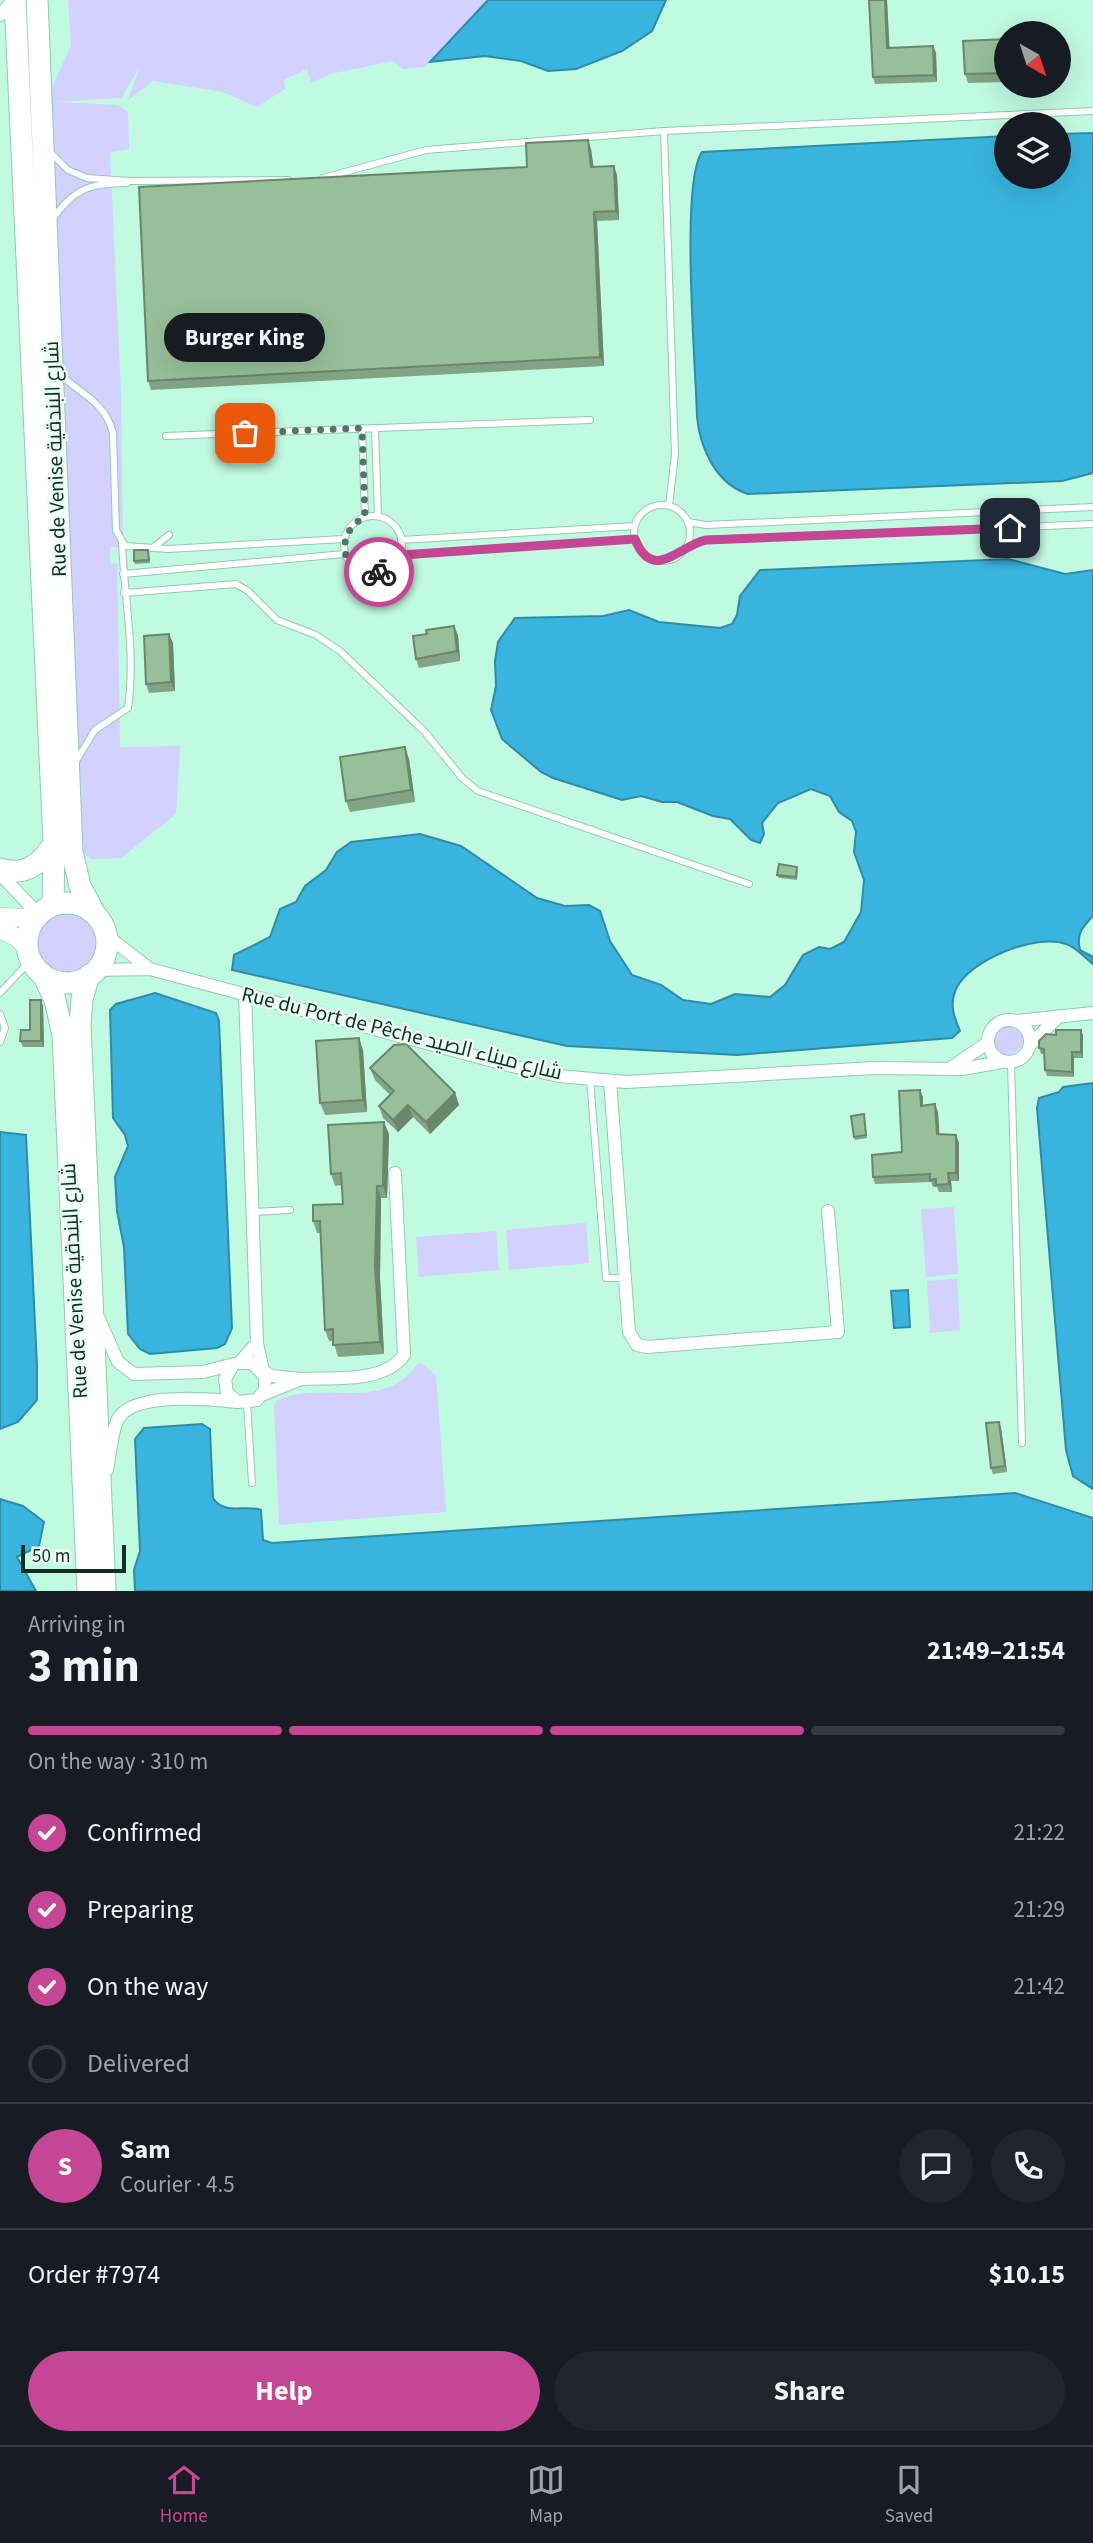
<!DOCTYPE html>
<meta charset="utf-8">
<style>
:root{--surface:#171b24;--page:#20242c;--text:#f1f3f6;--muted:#9ea1a6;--line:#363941;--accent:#c54694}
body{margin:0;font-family:"Source Sans 3",Cairo,sans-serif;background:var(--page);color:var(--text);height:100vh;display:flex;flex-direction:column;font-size:26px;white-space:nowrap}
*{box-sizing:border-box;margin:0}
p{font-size:23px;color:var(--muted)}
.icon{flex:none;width:38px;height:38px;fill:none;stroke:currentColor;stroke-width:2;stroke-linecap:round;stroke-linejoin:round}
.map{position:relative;height:1591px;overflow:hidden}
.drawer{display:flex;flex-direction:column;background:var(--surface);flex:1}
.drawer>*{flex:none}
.needle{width:46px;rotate:141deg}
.fabs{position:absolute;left:994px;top:21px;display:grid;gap:14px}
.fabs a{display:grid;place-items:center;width:77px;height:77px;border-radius:50%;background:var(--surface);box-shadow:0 7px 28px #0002;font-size:35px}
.scale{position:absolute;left:21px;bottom:18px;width:105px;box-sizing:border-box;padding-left:7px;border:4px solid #162d24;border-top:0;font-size:19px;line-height:24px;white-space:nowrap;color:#162d24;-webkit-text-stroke:5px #e8fff4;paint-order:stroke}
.pin{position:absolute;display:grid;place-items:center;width:60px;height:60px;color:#fff;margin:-30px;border-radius:14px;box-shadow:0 4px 10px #0006}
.courier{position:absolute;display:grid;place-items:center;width:70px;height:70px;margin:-35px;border:5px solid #c54694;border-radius:50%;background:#fff;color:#222;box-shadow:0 2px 9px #0007}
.bubble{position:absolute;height:49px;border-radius:24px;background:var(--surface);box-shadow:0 7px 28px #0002;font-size:23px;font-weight:700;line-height:49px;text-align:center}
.summary em{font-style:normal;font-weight:700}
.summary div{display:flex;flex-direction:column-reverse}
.summary{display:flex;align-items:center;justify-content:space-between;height:119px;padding:0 28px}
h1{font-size:46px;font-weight:700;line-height:52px}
.bar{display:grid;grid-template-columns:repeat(4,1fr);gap:10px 7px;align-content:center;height:84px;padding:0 28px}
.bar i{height:9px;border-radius:5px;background:var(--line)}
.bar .current{background:var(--accent)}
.bar p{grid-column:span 4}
.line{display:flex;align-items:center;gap:18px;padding:0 28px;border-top:2px solid var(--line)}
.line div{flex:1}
.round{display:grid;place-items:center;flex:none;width:74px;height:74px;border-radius:37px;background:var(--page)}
ol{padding:0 28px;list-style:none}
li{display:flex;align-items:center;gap:21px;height:77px}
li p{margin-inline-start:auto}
li .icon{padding:7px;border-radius:50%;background:var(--accent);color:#fff;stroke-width:4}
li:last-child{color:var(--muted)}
li i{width:38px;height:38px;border:4px solid var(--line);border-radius:50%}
.button{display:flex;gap:14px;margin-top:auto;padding:14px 28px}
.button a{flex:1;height:80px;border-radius:42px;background:var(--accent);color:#fff;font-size:28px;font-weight:700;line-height:80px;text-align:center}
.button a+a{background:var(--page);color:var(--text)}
.dock{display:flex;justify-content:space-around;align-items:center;height:98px;border-top:2px solid var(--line);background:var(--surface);font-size:19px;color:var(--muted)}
.dock a{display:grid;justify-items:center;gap:4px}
.dock .current{color:var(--accent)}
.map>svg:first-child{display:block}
</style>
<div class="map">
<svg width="1093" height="1591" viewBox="0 0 1093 1591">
<rect width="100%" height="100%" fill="#c0fae1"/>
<path fill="#d2d1ff" d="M 68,0 L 488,0 L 424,67 L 403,69 L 393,61 L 330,74 L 311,83 L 307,69 L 284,80 L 285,89 L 257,107 L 223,92 L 153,81 L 128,100 L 140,67 L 121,98 L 56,102 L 118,105 L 128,112 L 129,149 L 110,152 L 121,393 L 123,548 L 110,547 L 110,564 L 117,563 L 120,747 L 180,746 L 176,814 L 121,858 L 91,859 L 78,849 L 45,102 L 71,46 Z
M36 943a31 31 0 1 1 62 0a31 31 0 1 1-62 0Z
M989 1038a17 17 0 1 1 34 0a17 17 0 1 1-34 0Z
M 954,1207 L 958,1274 L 926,1277 L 921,1209 Z
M 586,1223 L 589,1263 L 509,1270 L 506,1230 Z
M 496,1231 L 499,1270 L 419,1277 L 416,1237 Z
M 957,1279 L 960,1330 L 930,1333 L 927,1281 Z
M 419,1362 L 436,1375 L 446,1512 L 279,1525 L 274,1406 L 278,1400 C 322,1379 385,1415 419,1362 Z"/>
<path fill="#39b4df" stroke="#2e8ca7" stroke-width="2" d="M 488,0 L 666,0 L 652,31 L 622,51 L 576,69 L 548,71 L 521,61 L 485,56 L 430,62 Z
M 1093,133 L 1093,473 L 1062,481 L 748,494 C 716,484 700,448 697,417 C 696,369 680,183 702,152 L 1006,136 L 1006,177 L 1059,177 L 1059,134 Z
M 1008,559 L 1065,574 L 1093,570 L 1093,916 C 1082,928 1076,934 1080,950 L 1093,957 L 1093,964 C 1085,958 1076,947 1066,944 C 1036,933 969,960 956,989 C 949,1004 954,1017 960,1031 L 952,1038 L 737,1055 L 567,1046 L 232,970 L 234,955 L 270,937 L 280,909 L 296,902 L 305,886 L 326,870 L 337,852 L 351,842 L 420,834 L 461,846 L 537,898 L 565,906 L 589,905 L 600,911 L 610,941 L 632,975 L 661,985 L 683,1000 L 711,1004 L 735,994 L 770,997 L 785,985 L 803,955 L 819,947 L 830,949 L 844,942 L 861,912 L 864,880 L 854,852 L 856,832 L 852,821 L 839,812 L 830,796 L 811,789 L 778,803 L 762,823 L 764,834 L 760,843 L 751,840 L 730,819 L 713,816 L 677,802 L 662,802 L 641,796 L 622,800 L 553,778 L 541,772 L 502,739 L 491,710 L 496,686 L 495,661 L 498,642 L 515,618 L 603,616 L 629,610 L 659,622 L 720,628 L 732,624 L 737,615 L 740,596 L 760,570 Z
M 155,993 L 216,1013 L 219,1021 L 232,1328 L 225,1344 L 217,1348 L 150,1354 L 140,1349 L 128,1334 L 124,1247 L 117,1211 L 115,1177 L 128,1146 L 125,1135 L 113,1118 L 110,1010 L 116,1004 Z
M 1093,1083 L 1093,1489 L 1073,1476 L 1066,1450 L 1037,1108 L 1039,1098 L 1059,1092 L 1063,1087 Z
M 0,1132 L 26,1135 L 37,1366 L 37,1400 L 18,1422 L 0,1429 Z
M 908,1290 L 910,1327 L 894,1328 L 891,1291 Z
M 202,1424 L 210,1429 L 213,1498 C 225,1516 244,1504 261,1510 L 263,1540 L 272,1543 L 1015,1493 L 1093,1518 L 1093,1591 L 135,1591 L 134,1570 L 140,1551 L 135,1439 L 144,1428 Z
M 0,1499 L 23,1506 L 44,1522 L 39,1546 L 17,1557 L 36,1591 L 0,1591 Z"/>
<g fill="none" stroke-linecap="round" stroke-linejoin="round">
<g stroke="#91cab2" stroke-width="8">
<path id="lane" d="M 664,131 L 675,454 L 669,506
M 50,152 L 68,170 L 87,178 L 129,181 L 288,180
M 323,178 L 426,150 L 664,131 L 1093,111
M 52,220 C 73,189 90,183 127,183 L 129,181
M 57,371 C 78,394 105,400 113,433 L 116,530 L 125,546 L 168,549 L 344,539
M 362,428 L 365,517
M 375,428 L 378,516
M 166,436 L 590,420
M634 533a28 28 0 1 1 56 0a28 28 0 1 1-56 0Z
M344 545a29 29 0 1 1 58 0a29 29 0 1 1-58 0Z
M 688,522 L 706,525 L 1093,507
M 401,540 L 635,526
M 155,546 L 169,535
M 686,547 L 706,540 L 1093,524
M 402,555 L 635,539
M 123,574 L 344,554
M 124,593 L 236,584 L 248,591 L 277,620 L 316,635 L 340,651 L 424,731 L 462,778 L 478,791 L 749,884
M 76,761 L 95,730 L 128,708 C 136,653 124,597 122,542
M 0,993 L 31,960
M 0,1014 L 5,1028 L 0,1042
M 1011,1063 L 1022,1443
M 590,1079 L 606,1278 L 624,1278
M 253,1212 L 290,1210
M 247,1403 L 252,1483"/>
</g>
<g stroke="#91cab2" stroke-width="14">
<path id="street" d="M 0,15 L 14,0
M 0,874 L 39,915
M 106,935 L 150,969
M 96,970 L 150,969 L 512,1066 L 559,1076 L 626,1082 L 875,1068 L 962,1069 L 1002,1062
M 245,993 L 257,1343
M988 1041a21 21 0 1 1 42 0a21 21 0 1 1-42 0Z
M 1017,1021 L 1093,1013
M 1030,1045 L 1059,1016
M 952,1067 L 987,1043
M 610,1081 L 629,1332 L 637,1345 L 647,1347 L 838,1332 L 828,1211
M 99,1319 L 118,1362 L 134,1374 L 203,1372 L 238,1363 L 252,1363 L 265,1376 L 265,1389 L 257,1400 L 238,1402 L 227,1393 L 225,1379 L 232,1367
M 239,1363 L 257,1343 L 263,1371 L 272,1376 L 301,1379 L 262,1395
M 301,1379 C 333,1377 383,1384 404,1355 L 395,1173
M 107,1470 C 110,1455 111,1435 117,1421 C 130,1391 210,1399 237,1402"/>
</g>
<g stroke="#91cab2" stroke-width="19">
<path id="secondary" d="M 0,917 L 36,918
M 0,928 L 19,939 L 27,949"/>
</g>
<g stroke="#91cab2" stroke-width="23">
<path id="primary" d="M 15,0 L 54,843 L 53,905
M 37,0 L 72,852 L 80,886 L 95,914
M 0,869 C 25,877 41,864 54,843
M27 943a40 40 0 1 1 80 0a40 40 0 1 1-80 0Z
M 43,974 L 55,1000 L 63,1035 L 88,1591
M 89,975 L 82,999 L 80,1025 L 105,1591"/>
</g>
<use href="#lane" stroke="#fff" stroke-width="6"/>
<use href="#street" stroke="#fff" stroke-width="12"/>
<use href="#secondary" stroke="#fff" stroke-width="18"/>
<use href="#primary" stroke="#fff" stroke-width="21"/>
</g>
<path fill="#82a484" d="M 869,0 L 887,0 L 889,48 L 933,46 L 936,53 L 937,82 L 875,84 L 873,77 Z
M 1006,39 L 1006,82 L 968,83 L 965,74 Z
M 591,149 L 593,167 L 617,175 L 619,220 L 597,221 L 604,366 L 151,390 L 148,381 L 527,167 Z
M 148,550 L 150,563 L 135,564 L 134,561 Z
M 458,635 L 460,661 L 419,668 L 416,659 Z
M 173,643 L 175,691 L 149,693 L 146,684 Z
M 409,759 L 415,802 L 350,812 L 346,801 Z
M 798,870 L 797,880 L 779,878 L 777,875 Z
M 43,1006 L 44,1047 L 23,1047 L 20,1041 L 30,1030 Z
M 1056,1035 L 1083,1035 L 1083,1058 L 1074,1058 L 1074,1077 L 1047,1076 L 1045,1070 L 1044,1054 L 1041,1054 L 1039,1048 Z
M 363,1050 L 367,1112 L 325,1115 L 320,1103 Z
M 370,1068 L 455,1093 L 459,1105 L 430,1134 L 413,1117 L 398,1132 L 383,1118 L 379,1106 L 390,1095 L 375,1080 Z
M 923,1097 L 923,1105 L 938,1112 L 939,1134 L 956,1135 L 959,1143 L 959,1181 L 951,1181 L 952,1192 L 939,1192 L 937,1187 L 933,1187 L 931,1182 L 875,1184 L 873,1177 L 902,1152 Z
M 864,1114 L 867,1138 L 855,1140 L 854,1137 Z
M 389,1134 L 387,1198 L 381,1198 L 380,1278 L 384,1354 L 338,1357 L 333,1341 L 329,1341 L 325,1330 L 320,1233 L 317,1233 L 313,1221 L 343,1204 L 342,1185 L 335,1186 L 331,1174 Z
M 1001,1428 L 1007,1472 L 993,1474 L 991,1468 Z"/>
<path fill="#6a866b" d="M 885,0 L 887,0 L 890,55 L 887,48 Z
M 933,46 L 936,53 L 937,82 L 934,75 Z
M 588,140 L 591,149 L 595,176 L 591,167 Z
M 614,166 L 617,175 L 619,220 L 616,211 Z
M 594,212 L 597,221 L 604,366 L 600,357 Z
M 454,626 L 458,635 L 460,661 L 457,651 Z
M 169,634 L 173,643 L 175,691 L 171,682 Z
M 405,747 L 409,759 L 415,802 L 411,790 Z
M 41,1000 L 43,1006 L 44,1047 L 41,1041 Z
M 1081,1030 L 1083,1035 L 1083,1058 L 1081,1052 Z
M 359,1038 L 363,1050 L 367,1112 L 363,1100 Z
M 1072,1052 L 1074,1058 L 1074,1077 L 1072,1072 Z
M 920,1090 L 923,1097 L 923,1113 L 921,1106 Z
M 455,1093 L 459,1105 L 430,1134 L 426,1122 Z
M 935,1104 L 938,1112 L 940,1142 L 937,1134 Z
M 408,1105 L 413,1117 L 398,1132 L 393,1120 Z
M 384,1122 L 389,1134 L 387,1198 L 383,1186 Z
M 956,1135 L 959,1143 L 959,1181 L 956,1173 Z
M 948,1173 L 951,1181 L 952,1192 L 949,1184 Z
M 377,1186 L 381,1198 L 380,1278 L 384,1354 L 380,1342 L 375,1266 Z
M 999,1422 L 1001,1428 L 1007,1472 L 1005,1466 Z"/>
<path fill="#97bf99" stroke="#6a866b" stroke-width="2" d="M 869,0 L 885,0 L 887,48 L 933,46 L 934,75 L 873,77 Z
M 1006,39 L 1006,73 L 965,74 L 963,41 Z
M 588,140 L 591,167 L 614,166 L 616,211 L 594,212 L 600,357 L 148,381 L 139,187 L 527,167 L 526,143 Z
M 134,550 L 148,550 L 149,560 L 134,561 Z
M 454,626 L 457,651 L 416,659 L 413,636 L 427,634 L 426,630 Z
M 169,634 L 171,682 L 146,684 L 144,636 Z
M 405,747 L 411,790 L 346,801 L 340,757 Z
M 779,864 L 797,867 L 796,877 L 777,875 Z
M 30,1000 L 41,1000 L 41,1041 L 20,1041 L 21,1030 L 30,1030 Z
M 1056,1030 L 1081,1030 L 1081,1052 L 1072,1052 L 1072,1072 L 1045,1070 L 1044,1049 L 1039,1048 L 1039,1041 L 1046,1034 L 1056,1035 Z
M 359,1038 L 363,1100 L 320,1103 L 316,1041 Z
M 406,1044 L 455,1093 L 426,1122 L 408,1105 L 393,1120 L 379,1106 L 394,1091 L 370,1068 L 394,1045 Z
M 920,1090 L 921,1106 L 935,1104 L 937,1134 L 956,1135 L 956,1173 L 948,1173 L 949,1184 L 936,1185 L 936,1179 L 930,1180 L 930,1174 L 873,1177 L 872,1155 L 902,1152 L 899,1091 Z
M 864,1114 L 866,1135 L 854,1137 L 851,1116 Z
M 384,1122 L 383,1186 L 377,1186 L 375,1266 L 380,1342 L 333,1345 L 333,1329 L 325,1330 L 320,1221 L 313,1221 L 313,1205 L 343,1204 L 341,1173 L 331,1174 L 328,1125 Z
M 999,1422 L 1005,1466 L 991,1468 L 986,1423 Z"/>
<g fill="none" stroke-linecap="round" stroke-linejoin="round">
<path stroke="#527566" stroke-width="7" stroke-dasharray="0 12.6" d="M 245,433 L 362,428 L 365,517 C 330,534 344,583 379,572"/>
<path stroke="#c54694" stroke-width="9" d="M 379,572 L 386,570 L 402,555 L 635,539 C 653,584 680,545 706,540 L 1010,528"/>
</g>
<g text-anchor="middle" stroke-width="5" stroke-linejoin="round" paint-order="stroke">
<g font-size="21" fill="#162d24" stroke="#e8fff4">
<text transform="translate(55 459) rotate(-92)" y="7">Rue de Venise شارع البندقية</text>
<text transform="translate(402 1033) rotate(14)" y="7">Rue du Port de Pêche شارع ميناء الصيد</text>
<text transform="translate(74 1281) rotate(-93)" y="7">Rue de Venise شارع البندقية</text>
</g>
</g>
</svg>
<div class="fabs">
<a><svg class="needle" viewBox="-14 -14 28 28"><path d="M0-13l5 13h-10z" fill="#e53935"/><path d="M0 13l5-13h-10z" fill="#9ea1a6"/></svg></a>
<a><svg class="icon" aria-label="layers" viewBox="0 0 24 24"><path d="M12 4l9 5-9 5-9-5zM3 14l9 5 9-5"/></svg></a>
</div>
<div class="scale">50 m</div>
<div class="pin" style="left:245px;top:433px;background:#ea580c"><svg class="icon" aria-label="bag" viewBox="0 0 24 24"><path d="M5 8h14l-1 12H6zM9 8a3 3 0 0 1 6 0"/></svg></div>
<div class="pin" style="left:1010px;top:528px;background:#1f2937"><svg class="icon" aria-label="home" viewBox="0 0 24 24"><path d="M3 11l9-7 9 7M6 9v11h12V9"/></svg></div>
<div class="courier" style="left:379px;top:572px"><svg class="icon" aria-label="bike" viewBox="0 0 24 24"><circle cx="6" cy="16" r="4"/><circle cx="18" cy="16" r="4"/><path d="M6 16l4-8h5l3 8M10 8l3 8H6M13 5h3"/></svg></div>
<div class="bubble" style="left:164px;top:313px;width:161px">Burger King</div>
</div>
<section class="drawer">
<div class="summary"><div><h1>3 min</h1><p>Arriving in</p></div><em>21:49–21:54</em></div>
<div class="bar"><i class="current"></i><i class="current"></i><i class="current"></i><i></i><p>On the way · 310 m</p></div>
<ol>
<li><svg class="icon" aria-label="check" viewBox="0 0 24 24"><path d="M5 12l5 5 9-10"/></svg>Confirmed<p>21:22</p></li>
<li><svg class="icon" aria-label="check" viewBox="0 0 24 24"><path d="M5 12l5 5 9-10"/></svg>Preparing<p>21:29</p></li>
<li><svg class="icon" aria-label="check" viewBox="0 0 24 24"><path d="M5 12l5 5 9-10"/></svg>On the way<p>21:42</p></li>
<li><i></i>Delivered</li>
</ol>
<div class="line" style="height:126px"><b class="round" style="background:var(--accent);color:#fff">S</b><div><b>Sam</b><p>Courier · 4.5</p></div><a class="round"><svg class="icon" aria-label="chat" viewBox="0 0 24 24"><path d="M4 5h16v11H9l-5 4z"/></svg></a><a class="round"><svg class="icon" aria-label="phone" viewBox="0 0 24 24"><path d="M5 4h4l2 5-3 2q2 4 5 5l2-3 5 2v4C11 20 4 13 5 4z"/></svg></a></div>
<div class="line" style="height:91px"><div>Order #7974</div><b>$10.15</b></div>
<div class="button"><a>Help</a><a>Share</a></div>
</section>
<nav class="dock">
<a class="current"><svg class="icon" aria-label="home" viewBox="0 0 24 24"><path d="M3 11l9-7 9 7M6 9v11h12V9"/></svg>Home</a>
<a><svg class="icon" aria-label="map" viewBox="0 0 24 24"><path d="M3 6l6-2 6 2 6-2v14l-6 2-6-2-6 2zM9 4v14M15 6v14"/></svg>Map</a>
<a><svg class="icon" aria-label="saved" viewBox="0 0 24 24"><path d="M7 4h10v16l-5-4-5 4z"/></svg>Saved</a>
</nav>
